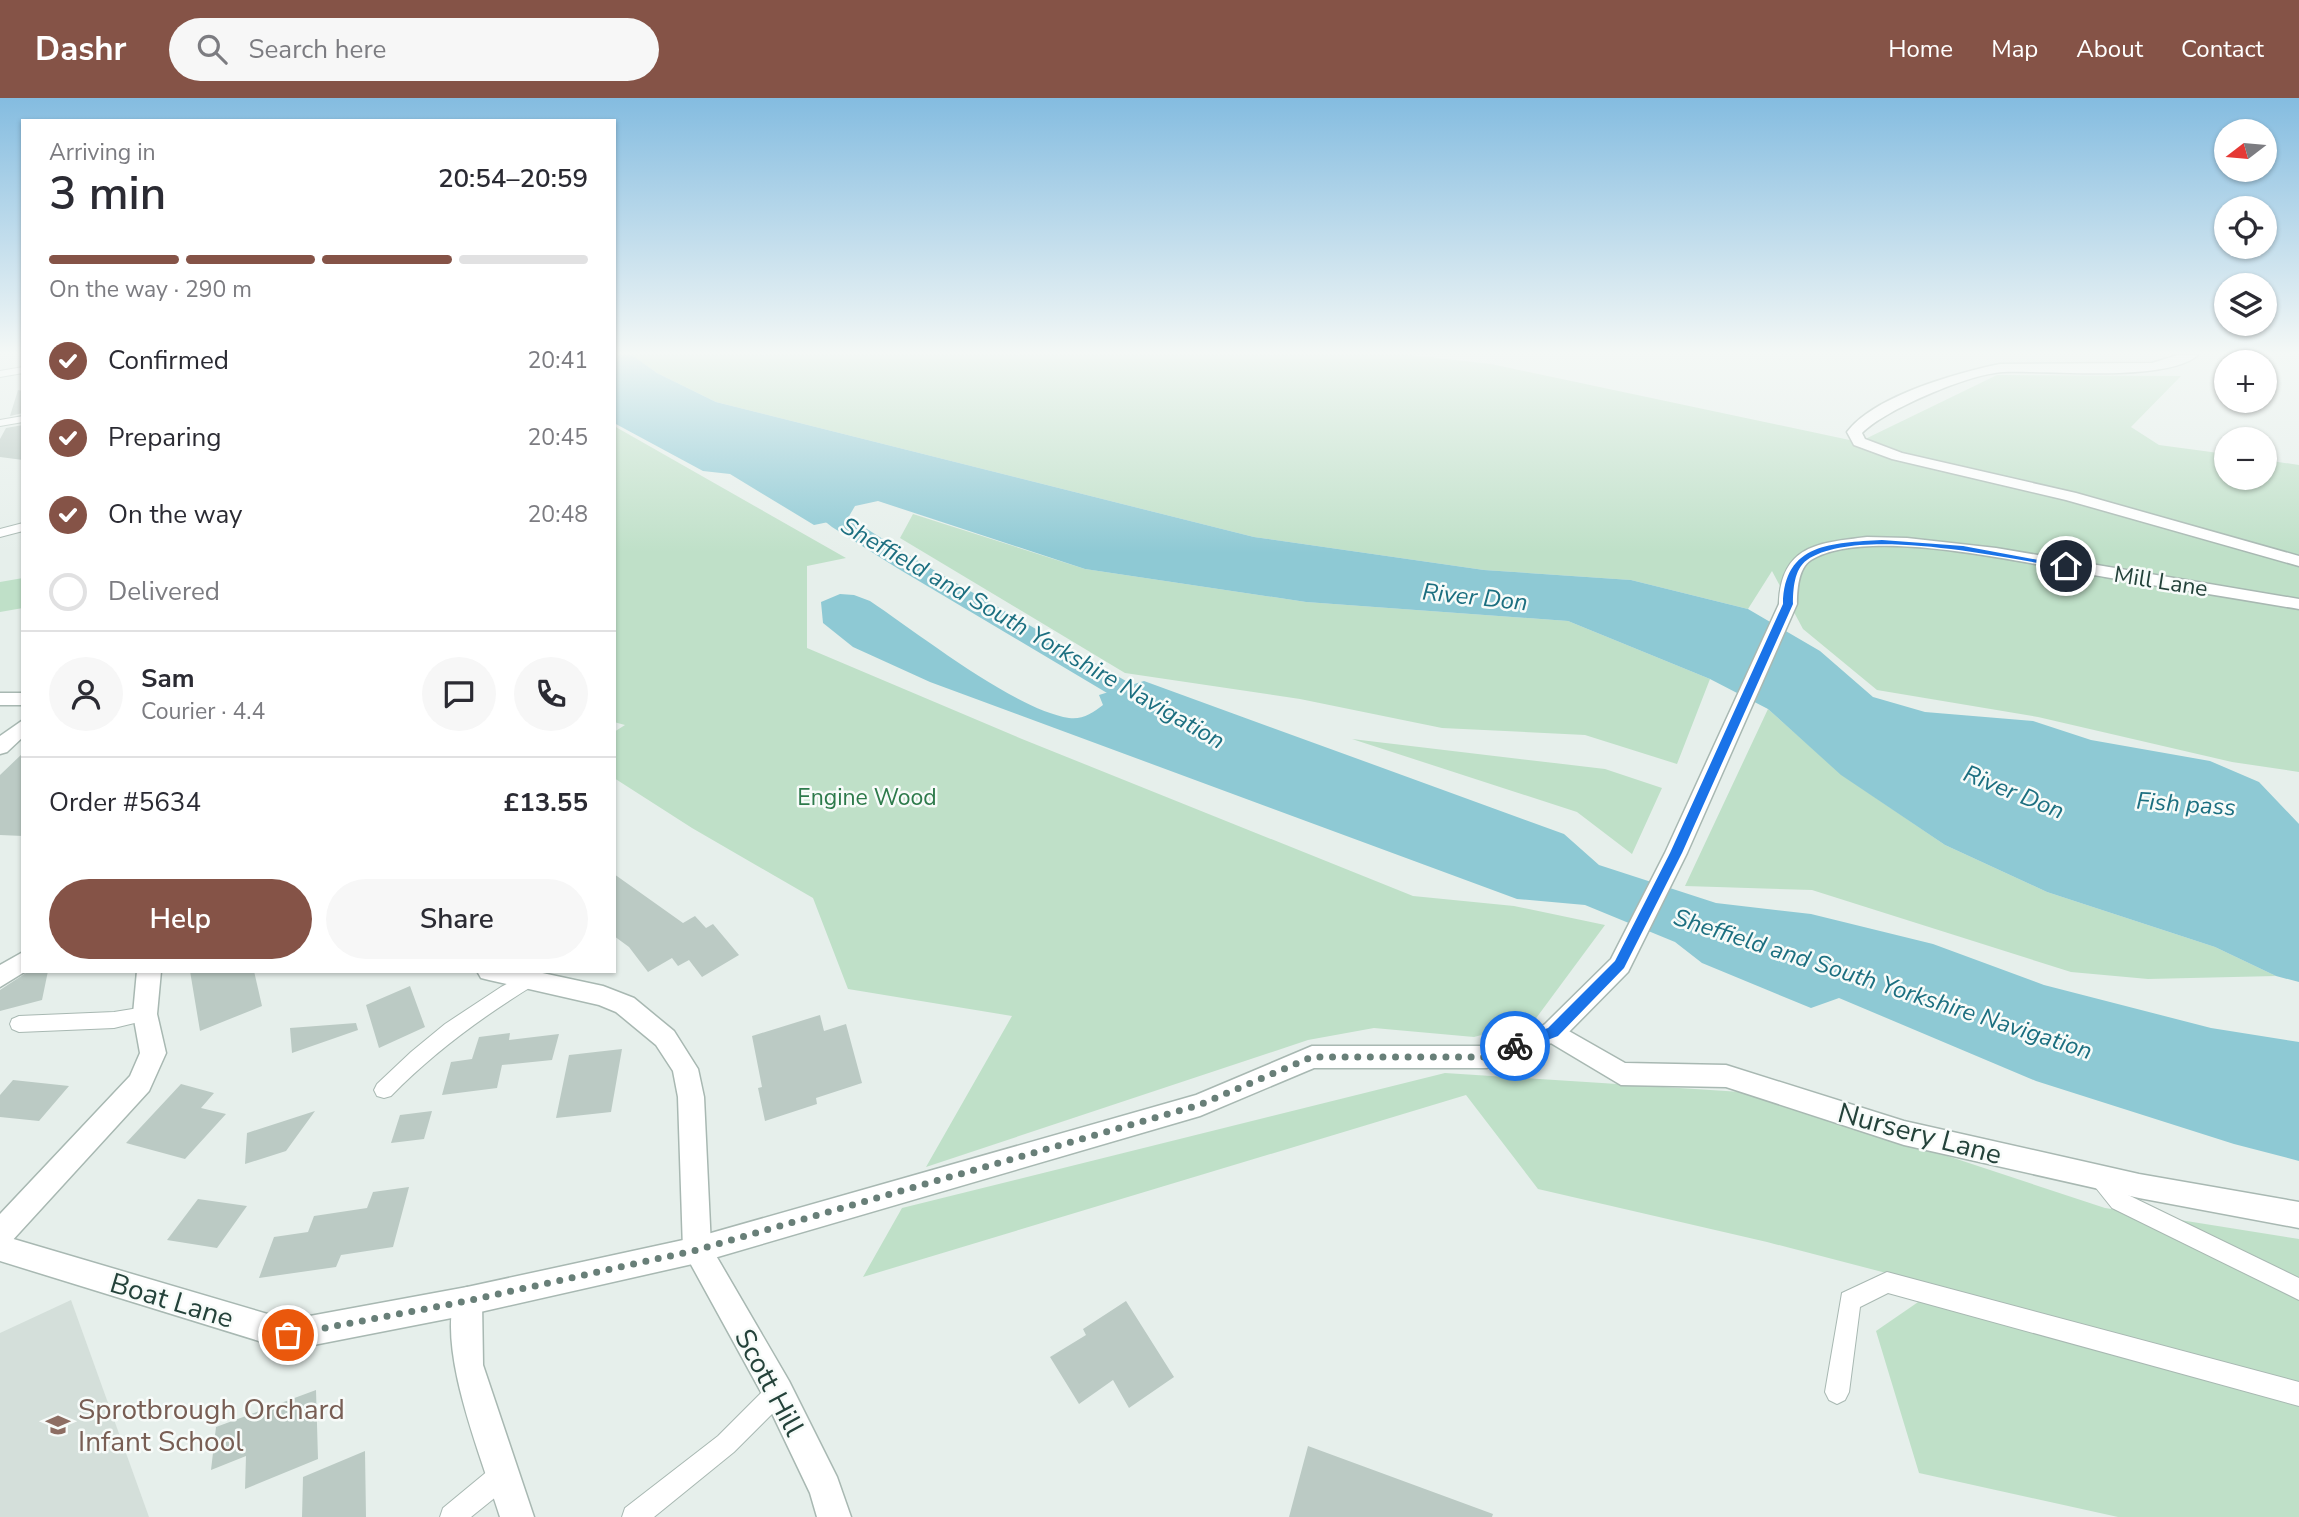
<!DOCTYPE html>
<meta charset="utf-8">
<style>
:root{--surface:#fff;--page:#f7f7f7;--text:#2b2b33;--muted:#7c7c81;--line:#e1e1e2;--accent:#855347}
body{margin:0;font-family:"Nunito Sans",sans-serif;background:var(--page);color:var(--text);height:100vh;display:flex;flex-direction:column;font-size:26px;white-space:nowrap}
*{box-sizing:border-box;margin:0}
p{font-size:23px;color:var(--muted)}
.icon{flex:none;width:38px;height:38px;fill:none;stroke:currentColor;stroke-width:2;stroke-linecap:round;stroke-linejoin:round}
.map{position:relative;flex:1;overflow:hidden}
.drawer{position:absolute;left:21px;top:21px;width:595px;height:854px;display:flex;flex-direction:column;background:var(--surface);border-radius:0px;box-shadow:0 2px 5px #0004}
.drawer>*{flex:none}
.needle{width:46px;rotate:254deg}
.buttons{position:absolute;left:2214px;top:21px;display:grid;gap:14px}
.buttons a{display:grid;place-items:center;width:63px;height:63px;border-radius:50%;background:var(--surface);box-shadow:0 2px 5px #0004;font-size:35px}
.pin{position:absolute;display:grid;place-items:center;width:60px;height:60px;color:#fff;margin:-30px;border:4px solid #fff;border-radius:50%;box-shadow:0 2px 7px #0007}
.courier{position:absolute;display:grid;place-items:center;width:70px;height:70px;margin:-35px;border:5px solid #1a73e8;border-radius:50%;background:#fff;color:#222;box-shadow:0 2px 9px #0007}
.headline em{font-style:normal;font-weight:600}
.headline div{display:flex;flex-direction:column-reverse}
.headline{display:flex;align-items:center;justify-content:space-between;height:119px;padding:0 28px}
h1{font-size:46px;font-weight:600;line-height:52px}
.bar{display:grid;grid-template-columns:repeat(4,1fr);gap:10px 7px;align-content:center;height:84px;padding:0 28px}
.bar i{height:9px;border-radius:5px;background:var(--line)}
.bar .on{background:var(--accent)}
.bar p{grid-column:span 4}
.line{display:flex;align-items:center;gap:18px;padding:0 28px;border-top:2px solid var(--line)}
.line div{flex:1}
.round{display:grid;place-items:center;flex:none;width:74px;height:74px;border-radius:37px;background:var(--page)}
ol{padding:0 28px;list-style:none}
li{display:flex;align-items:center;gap:21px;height:77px}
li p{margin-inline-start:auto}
li .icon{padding:7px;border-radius:50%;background:var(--accent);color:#fff;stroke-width:4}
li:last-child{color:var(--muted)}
li i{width:38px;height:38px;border:4px solid var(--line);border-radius:50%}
.primary-button{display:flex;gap:14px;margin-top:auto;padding:14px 28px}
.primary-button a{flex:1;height:80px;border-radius:42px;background:var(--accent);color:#fff;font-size:28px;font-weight:600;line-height:80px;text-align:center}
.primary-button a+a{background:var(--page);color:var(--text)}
header{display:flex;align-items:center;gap:42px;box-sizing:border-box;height:98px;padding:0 35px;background:var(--accent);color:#fff}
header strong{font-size:33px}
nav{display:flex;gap:38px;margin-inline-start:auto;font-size:24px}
.search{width:490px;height:63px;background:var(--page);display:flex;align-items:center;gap:18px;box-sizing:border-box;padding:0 24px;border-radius:38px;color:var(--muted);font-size:26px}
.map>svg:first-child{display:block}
</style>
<header>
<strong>Dashr</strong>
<div class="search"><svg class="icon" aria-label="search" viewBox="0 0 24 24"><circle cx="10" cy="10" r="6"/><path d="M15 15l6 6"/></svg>Search here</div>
<nav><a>Home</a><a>Map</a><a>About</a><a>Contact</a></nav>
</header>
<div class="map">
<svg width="2299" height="1419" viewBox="0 0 2299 1419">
<rect width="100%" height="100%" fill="#e6efeb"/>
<path fill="#d4dfda" d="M 71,1202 L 149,1419 L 0,1419 L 0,1235 Z"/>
<path fill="#bfe0c8" d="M 632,257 L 1410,257 L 1491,266 L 1859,344 L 1997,277 L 2181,278 L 2131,329 L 2159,347 L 2226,356 L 2226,380 L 2264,380 L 2265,362 L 2299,367 L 2299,674 L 2232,664 L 2038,619 L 1877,592 L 1803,531 L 1772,473 L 1748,511 L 1631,482 L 1484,472 L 1254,439 L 716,304 L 657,275 Z
M 614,328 L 846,460 L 807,468 L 807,550 L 1022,641 L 1413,798 L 1514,808 L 1605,827 L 1534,923 L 1474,939 L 1374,930 L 1308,942 L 926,1069 L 1012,918 L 848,891 L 813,800 L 692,730 L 614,680 L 614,634 L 625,627 L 614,624 Z
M 913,416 L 1085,471 L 1306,504 L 1568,523 L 1710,581 L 1677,666 L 1585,637 L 1442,630 L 1300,601 L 1125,575 L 900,440 Z
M 23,480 L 23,510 L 0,514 L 0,484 Z
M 1768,611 L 1842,677 L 1945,747 L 2047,794 L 2215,849 L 2276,878 L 2148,881 L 2071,874 L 1812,792 L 1685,788 Z
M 1352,641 L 1605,671 L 1662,690 L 1632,756 L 1577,714 Z
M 1445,975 L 1757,995 L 2105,1110 L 2299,1141 L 2299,1419 L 2118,1419 L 1919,1375 L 1876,1233 L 1940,1189 L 1767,1144 L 1538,1091 L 1466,997 L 863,1179 L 902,1110 Z"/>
<path fill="#8ec9d4" d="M 614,257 L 632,257 L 657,275 L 716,304 L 1254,439 L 1484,472 L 1631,482 L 1748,511 L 1820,553 L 1873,599 L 1925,614 L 2033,623 L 2091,642 L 2210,663 L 2259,684 L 2299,726 L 2299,884 L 2276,878 L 2215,849 L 2047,794 L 1945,747 L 1841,677 L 1768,611 L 1710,581 L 1568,523 L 1306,504 L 1085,471 L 878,403 L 855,408 L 848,420 L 814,427 L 730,376 L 703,373 L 614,325 Z
M 840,496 L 854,497 L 870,503 C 918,535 1015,612 1069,620 C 1082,622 1093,615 1103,607 L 1099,597 L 1144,583 L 1564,736 L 1599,767 L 1716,805 L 1811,816 L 1933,846 L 2044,887 L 2211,930 L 2299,944 L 2299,1063 L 2234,1046 L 2036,983 L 1839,900 L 1811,910 L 1702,865 L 1675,844 L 1585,807 L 1517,801 L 930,584 L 853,549 L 823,525 L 821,504 Z"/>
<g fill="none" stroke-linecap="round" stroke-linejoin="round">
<path fill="#8ec9d4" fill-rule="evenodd" d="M 806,390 L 814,392 L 848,419 L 913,460 L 1164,605 L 1168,611 L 1164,617 L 1154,620 L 1144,617 L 897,470 L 832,429 L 798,402 L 795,397 L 798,392 Z"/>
</g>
<path fill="#bbcac4" d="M 18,292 L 23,293 L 23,315 L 10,318 Z
M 23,327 L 23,362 L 0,359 L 0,341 L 6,330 Z
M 23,655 L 23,738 L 0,737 L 0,677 Z
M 614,776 L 683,825 L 695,818 L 706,830 L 713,826 L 739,857 L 702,879 L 689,862 L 678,868 L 672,860 L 648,874 L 629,849 L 614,838 Z
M 29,873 L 48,873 L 42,902 L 0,913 L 0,892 Z
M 190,873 L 254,873 L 262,908 L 200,933 Z
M 410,888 L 425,929 L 379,950 L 366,907 Z
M 820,917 L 824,933 L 846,926 L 862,985 L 816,1000 L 817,1006 L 765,1023 L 758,990 L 762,989 L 752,938 Z
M 356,925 L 358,932 L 292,955 L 290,930 Z
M 510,935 L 509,942 L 559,936 L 552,962 L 502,967 L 497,990 L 442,997 L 451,964 L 472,961 L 479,939 Z
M 622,951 L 611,1014 L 556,1020 L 569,957 Z
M 13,982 L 69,988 L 39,1023 L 0,1019 L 0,997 Z
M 181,986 L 214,995 L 201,1010 L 226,1016 L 185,1061 L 126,1045 Z
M 315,1013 L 286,1053 L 245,1066 L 247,1035 Z
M 432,1013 L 424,1041 L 391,1045 L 400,1017 Z
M 409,1089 L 393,1149 L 341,1157 L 336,1169 L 259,1180 L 274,1139 L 308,1134 L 314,1118 L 367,1110 L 373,1094 Z
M 198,1101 L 247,1108 L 217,1150 L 167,1142 Z
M 1126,1203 L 1174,1279 L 1129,1310 L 1113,1282 L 1079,1306 L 1050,1259 L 1086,1237 L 1083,1231 Z
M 316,1292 L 318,1361 L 245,1391 L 246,1358 L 211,1372 L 216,1329 Z
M 1308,1348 L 1493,1416 L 1492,1419 L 1289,1419 Z
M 365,1353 L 366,1419 L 302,1419 L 303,1379 Z"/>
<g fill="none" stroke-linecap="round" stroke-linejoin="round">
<g stroke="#a8b8b2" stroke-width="2">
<path id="service" d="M 23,269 L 23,275 L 0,279 L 0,273 Z
M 23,318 L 23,324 L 0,328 L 0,322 Z
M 23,425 L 23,433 L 0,439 L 0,431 Z
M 528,875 L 534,877 L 537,882 L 534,887 C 482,919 434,954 391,998 L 384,1000 L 377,998 L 374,992 L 377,986 L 411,954 L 445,926 L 501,889 Z
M 145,909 L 151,911 L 154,916 L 151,921 L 114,930 L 19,934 L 12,931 L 10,926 L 12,921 L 19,918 L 114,914 Z
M 2098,1071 L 2105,1073 L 2126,1096 L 2299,1180 L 2299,1202 L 2112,1110 L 2088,1080 L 2091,1073 Z
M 1887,1174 L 2299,1284 L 2299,1308 L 1888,1195 L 1860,1209 L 1849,1294 L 1845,1302 L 1837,1306 L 1829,1302 L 1825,1294 L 1842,1195 Z
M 778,1282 L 786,1286 L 790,1294 L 786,1302 L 734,1354 L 654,1419 L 622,1419 L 625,1410 L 718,1338 L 770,1286 Z
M 504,1364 L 513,1367 L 516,1376 L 513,1385 L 471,1419 L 440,1419 L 443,1410 L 495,1367 Z"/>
</g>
<g stroke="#a8b8b2" stroke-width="3">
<path id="minor" d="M 0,595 L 23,595 L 23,607 L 0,607 Z
M 23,622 L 23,639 L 7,654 L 0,656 L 0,638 Z
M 23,854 L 23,873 L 26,873 L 0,889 L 0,867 Z
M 137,873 L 161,873 L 157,916 L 166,955 L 149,993 L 10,1145 L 0,1149 L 0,1116 L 130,978 L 140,955 L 133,916 Z
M 477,873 L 533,873 L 603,888 L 634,900 L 674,933 L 698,971 L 704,999 L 711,1149 L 789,1283 L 837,1379 L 851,1419 L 817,1419 L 810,1395 L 767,1305 L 683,1152 L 678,999 L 673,973 L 656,947 L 616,914 L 599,907 L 489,882 L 481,880 Z
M 1553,924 L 1625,965 L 1726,967 L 1904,1023 L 2139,1076 L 2299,1104 L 2299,1130 L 2139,1100 L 1904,1047 L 1726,989 L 1621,987 L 1544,941 L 1541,934 L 1544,927 Z
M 467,1189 L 477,1193 L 482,1203 L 483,1267 L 534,1419 L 500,1419 C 483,1363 434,1247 457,1193 Z"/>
</g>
<g stroke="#a8b8b2" stroke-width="3">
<path id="tertiary" d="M 2178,257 L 2198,257 C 2167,285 2047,272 2003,274 C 1969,276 1886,311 1862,335 L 1865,341 L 1902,355 L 2076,395 L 2299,458 L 2299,468 L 2066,402 L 1892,361 L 1854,347 L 1847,334 C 1873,300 1945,279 1986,269 L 2000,266 L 2152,265 Z
M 1867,439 L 1907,440 L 1996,450 L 2299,501 L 2299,511 C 2234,500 2169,490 2105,479 C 2038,468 1869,426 1811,462 C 1798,470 1797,493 1797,506 L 1687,755 L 1628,874 L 1562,941 L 1496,966 L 1487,970 L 1314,970 L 1200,1018 L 697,1165 L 467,1217 L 288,1252 L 0,1163 L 0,1137 L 288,1222 L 467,1189 L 697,1139 L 1196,997 L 1312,948 L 1486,948 L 1544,927 L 1611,861 L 1665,755 L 1779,506 C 1781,447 1818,445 1867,439 Z"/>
</g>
<use href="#service" fill="#fff" fill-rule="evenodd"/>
<use href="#minor" fill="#fff" fill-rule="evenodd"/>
<use href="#tertiary" fill="#fff" fill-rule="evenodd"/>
</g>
<linearGradient id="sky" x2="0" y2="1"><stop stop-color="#84bce0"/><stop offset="0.56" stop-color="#f4f8f6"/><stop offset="1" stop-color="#f4f8f6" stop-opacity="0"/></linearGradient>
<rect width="2299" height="455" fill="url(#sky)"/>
<path fill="#1a73e8" d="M 1882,442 L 1963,448 L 2071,468 L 2066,470 C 2006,460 1858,427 1807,462 C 1794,471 1793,492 1793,506 L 1682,755 L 1624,870 L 1558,938 L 1515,954 L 1511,952 L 1511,944 L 1548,930 L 1615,863 L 1670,755 L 1783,506 C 1784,445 1832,445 1882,442 Z"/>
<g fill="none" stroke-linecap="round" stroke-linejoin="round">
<path stroke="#687f78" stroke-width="7" stroke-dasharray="0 12.6" d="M 288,1237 L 467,1203 L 697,1152 L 1199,1007 L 1312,959 L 1487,959 L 1515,948"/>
</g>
<defs>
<g id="school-bare" transform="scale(1.89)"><path d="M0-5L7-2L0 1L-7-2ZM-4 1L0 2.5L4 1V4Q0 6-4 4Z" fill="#8d6e63" stroke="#f7fbf9" stroke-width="2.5" paint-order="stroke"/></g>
</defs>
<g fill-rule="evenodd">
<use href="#school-bare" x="58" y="1327"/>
</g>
<g text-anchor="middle" stroke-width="5" stroke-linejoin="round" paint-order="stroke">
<g font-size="23" fill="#24423a" stroke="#f7fbf9">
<text transform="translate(2161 483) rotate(9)" y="8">Mill Lane</text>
</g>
<g font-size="23" fill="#2d7a4b" stroke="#f7fbf9">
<text x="867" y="707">Engine Wood</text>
</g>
<g font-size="24" font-style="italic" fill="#1c6f80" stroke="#f7fbf9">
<text transform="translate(1475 499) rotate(6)" y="8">River Don</text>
<text transform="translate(1033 535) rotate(30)" y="8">Sheffield and South Yorkshire Navigation</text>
<text transform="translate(2014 694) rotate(22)" y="8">River Don</text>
<text transform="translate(2186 706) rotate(4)" y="8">Fish pass</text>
<text transform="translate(1883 886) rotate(18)" y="8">Sheffield and South Yorkshire Navigation</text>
</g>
<g font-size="28" fill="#24423a" stroke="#f7fbf9">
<text transform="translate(1920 1035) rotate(15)" y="10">Nursery Lane</text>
<text transform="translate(172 1202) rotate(17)" y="10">Boat Lane</text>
<text transform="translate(770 1284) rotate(62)" y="10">Scott Hill</text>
</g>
<g font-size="28" fill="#785e54" stroke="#f7fbf9" text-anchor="start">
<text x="78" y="1321">Sprotbrough Orchard<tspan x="78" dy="32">Infant School</tspan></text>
</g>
</g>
</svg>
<div class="buttons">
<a><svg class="needle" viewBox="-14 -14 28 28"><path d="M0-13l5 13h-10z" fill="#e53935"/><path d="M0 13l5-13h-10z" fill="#7c7c81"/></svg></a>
<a><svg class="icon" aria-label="locate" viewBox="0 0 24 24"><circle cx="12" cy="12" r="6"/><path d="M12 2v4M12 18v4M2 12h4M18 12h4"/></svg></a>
<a><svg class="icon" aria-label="layers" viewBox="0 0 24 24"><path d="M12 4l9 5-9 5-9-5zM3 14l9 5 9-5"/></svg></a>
<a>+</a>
<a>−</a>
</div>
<div class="pin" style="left:288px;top:1237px;background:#ea580c"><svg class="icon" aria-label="bag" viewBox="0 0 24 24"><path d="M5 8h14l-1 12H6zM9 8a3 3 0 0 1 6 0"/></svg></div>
<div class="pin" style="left:2066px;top:468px;background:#1f2937"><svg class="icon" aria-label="home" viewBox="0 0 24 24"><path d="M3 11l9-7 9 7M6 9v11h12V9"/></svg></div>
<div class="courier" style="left:1515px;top:948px"><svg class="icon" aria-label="bike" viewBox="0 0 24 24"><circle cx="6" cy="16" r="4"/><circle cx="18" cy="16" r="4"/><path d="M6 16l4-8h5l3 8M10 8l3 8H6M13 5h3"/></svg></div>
<section class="drawer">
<div class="headline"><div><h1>3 min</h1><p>Arriving in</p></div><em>20:54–20:59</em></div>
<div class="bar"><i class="on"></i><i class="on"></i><i class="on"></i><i></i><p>On the way · 290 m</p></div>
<ol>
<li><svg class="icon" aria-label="check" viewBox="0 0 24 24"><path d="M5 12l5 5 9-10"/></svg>Confirmed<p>20:41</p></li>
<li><svg class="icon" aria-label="check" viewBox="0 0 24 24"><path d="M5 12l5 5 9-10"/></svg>Preparing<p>20:45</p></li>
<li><svg class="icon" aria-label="check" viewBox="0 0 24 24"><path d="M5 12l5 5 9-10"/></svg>On the way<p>20:48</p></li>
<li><i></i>Delivered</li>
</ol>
<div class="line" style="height:126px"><a class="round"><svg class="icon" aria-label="person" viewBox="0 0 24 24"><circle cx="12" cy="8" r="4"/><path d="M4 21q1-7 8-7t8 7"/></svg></a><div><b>Sam</b><p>Courier · 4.4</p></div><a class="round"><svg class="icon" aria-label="chat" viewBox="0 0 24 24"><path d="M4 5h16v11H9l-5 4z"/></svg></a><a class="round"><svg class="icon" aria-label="phone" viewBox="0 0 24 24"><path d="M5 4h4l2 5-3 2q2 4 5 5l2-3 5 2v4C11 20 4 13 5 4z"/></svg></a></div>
<div class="line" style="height:91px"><div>Order #5634</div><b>£13.55</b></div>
<div class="primary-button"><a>Help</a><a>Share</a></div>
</section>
</div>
